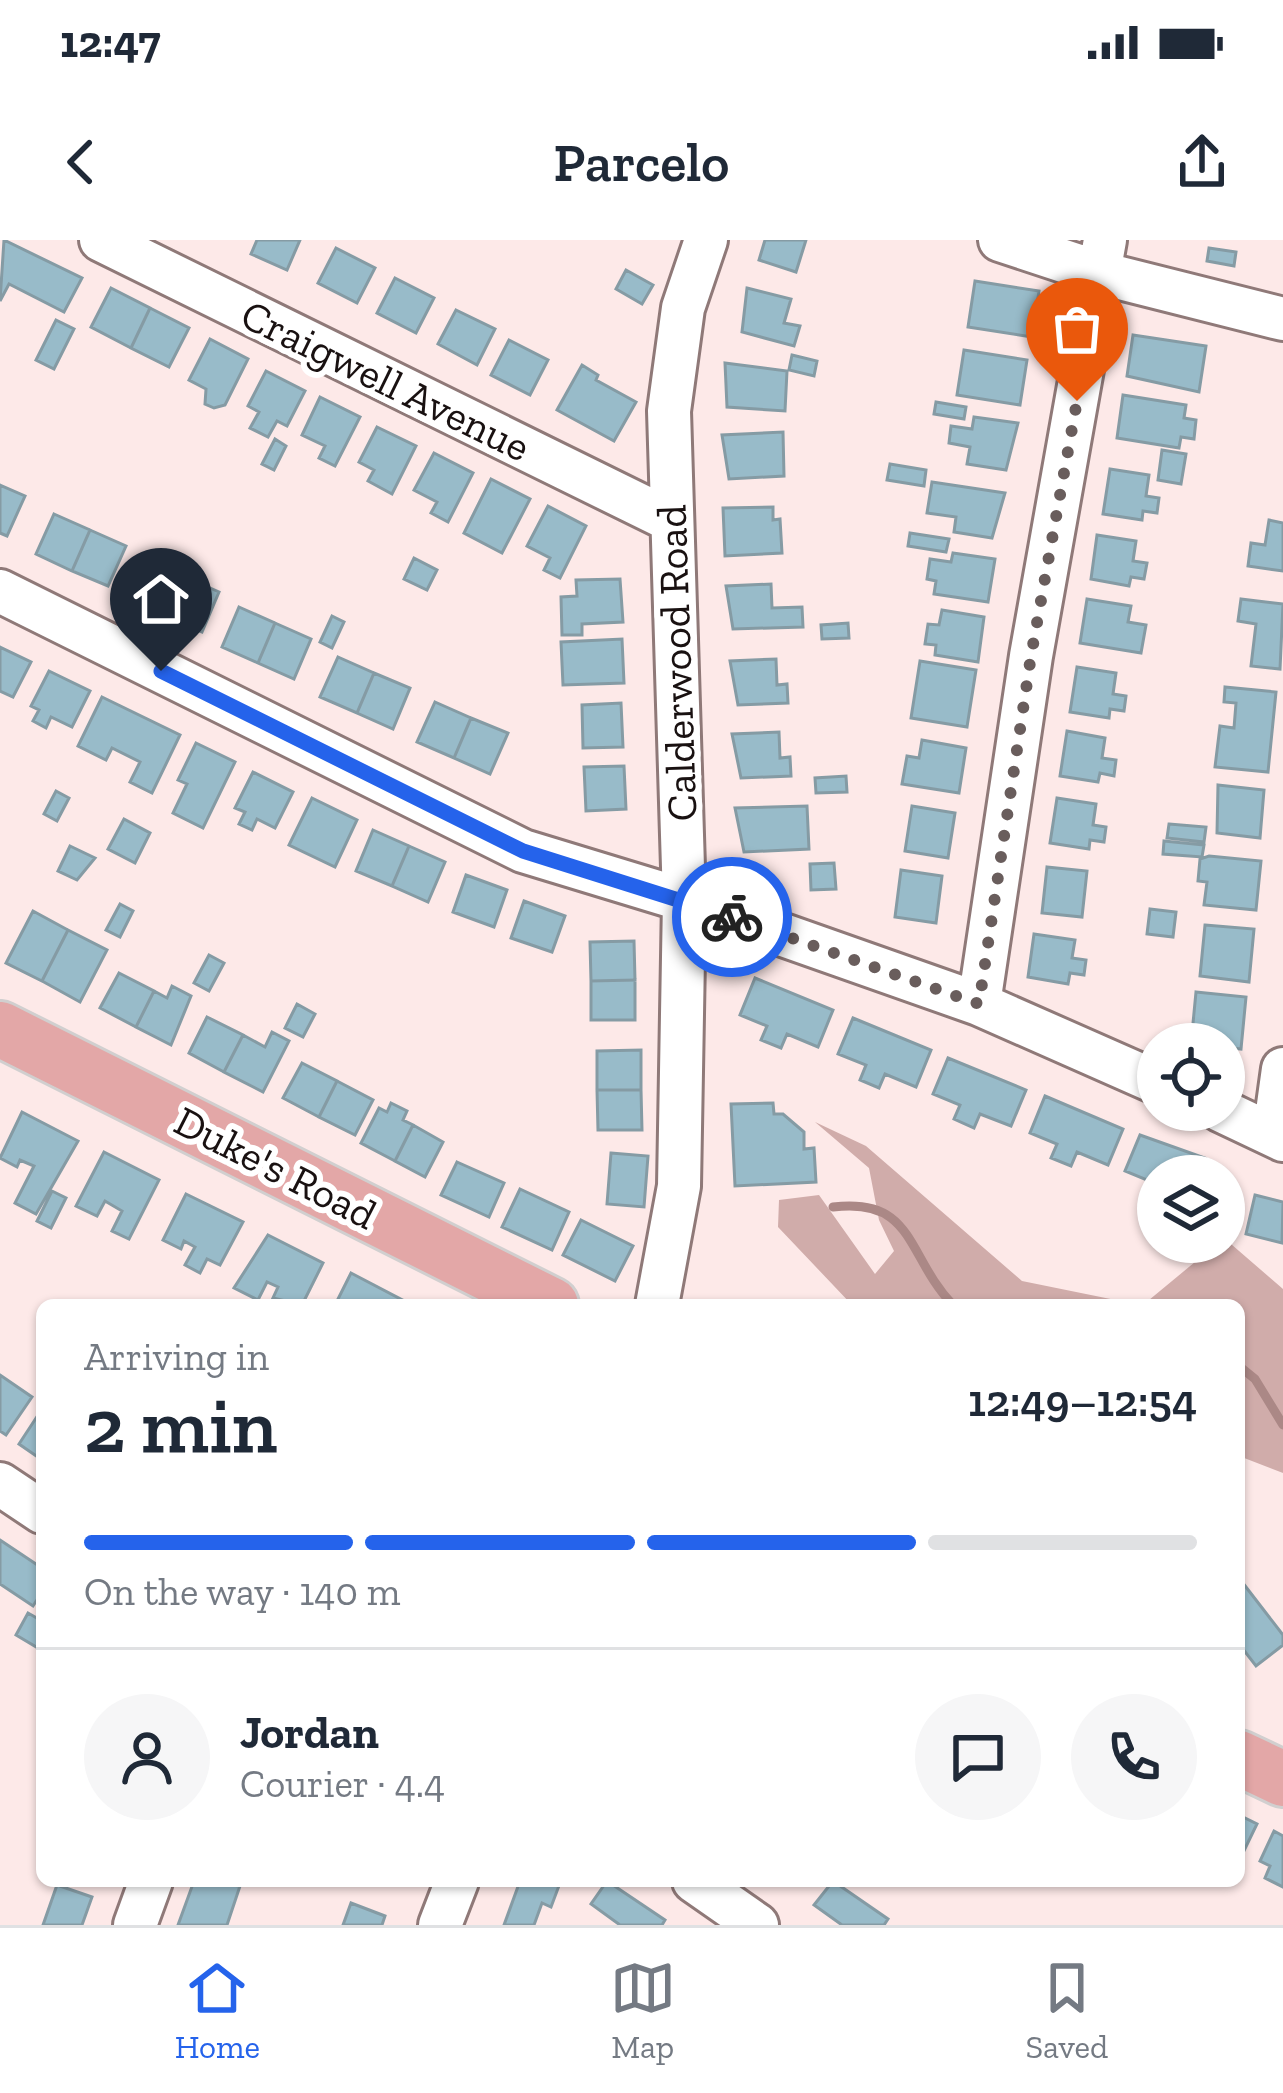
<!DOCTYPE html>
<meta charset="utf-8">
<style>
:root{--surface:#fff;--page:#f6f6f7;--text:#1f2937;--muted:#747a83;--line:#e0e1e3;--accent:#2563eb}
body{margin:0;font-family:"Zilla Slab",serif;background:var(--page);color:var(--text);height:100vh;display:flex;flex-direction:column;font-size:45px;white-space:nowrap}
*{box-sizing:border-box;margin:0}
p{font-size:39px;color:var(--muted)}
.icon{flex:none;width:66px;height:66px;fill:none;stroke:currentColor;stroke-width:2;stroke-linecap:round;stroke-linejoin:round}
.map{position:relative;flex:1;overflow:hidden}
.sheet{position:absolute;left:36px;top:1059px;width:1209px;height:588px;display:flex;flex-direction:column;background:var(--surface);border-radius:18px;box-shadow:0 3px 9px #0004}
.sheet>*{flex:none}
.tools{position:absolute;left:1137px;top:783px;display:grid;gap:24px}
.tools a{display:grid;place-items:center;width:108px;height:108px;border-radius:50%;background:var(--surface);box-shadow:0 3px 9px #0004;font-size:60px}
.pin{position:absolute;display:grid;place-items:center;width:102px;height:102px;color:#fff;margin:-123px -51px;border-radius:50% 50% 50% 0;rotate:-45deg;box-shadow:0 0 12px #0007}
.pin .icon{rotate:45deg}
.courier{position:absolute;display:grid;place-items:center;width:120px;height:120px;margin:-60px;border:9px solid #2563eb;border-radius:50%;background:#fff;color:#222;box-shadow:0 3px 15px #0007}
.summary em{font-style:normal;font-weight:600}
.summary div{display:flex;flex-direction:column-reverse}
.summary{display:flex;align-items:center;justify-content:space-between;height:204px;padding:0 48px}
h1{font-size:78px;font-weight:600;line-height:90px}
.bar{display:grid;grid-template-columns:repeat(4,1fr);gap:18px 12px;align-content:center;height:144px;padding:0 48px}
.bar i{height:15px;border-radius:9px;background:var(--line)}
.bar .current{background:var(--accent)}
.bar p{grid-column:span 4}
.line{display:flex;align-items:center;gap:30px;padding:0 48px;border-top:3px solid var(--line)}
.line div{flex:1}
.round{display:grid;place-items:center;flex:none;width:126px;height:126px;border-radius:63px;background:var(--page)}
.status{display:flex;justify-content:space-between;align-items:center;height:84px;padding:0 60px;background:var(--surface);direction:ltr}
.status svg{height:33px;fill:currentColor}
header{display:flex;justify-content:space-between;align-items:center;height:156px;padding:0 48px;background:var(--surface);font-size:54px;font-weight:600}
.tab-bar{display:flex;justify-content:space-around;align-items:center;height:168px;border-top:3px solid var(--line);background:var(--surface);font-size:33px;color:var(--muted)}
.tab-bar a{display:grid;justify-items:center;gap:6px}
.tab-bar .current{color:var(--accent)}
.map>svg:first-child{display:block}
</style>
<div class="status"><b>12:47</b><svg viewBox="0 0 49 12"><path d="M0 12V9h3v3zM5 12V6h3v6zM10 12V3h3v9zM15 12V0h3v12zM26 1h20v11H26zM47 4h2v5h-2z"/></svg></div>
<header><svg class="icon" aria-label="back" viewBox="0 0 24 24"><path d="M15 5l-7 7 7 7"/></svg>Parcelo<svg class="icon" aria-label="share" viewBox="0 0 24 24"><path d="M12 15V3M7 8l5-5 5 5M5 13v7h14v-7"/></svg></header>
<div class="map">
<svg width="1283" height="1685" viewBox="0 0 1283 1685">
<rect width="100%" height="100%" fill="#fde9e8"/>
<path fill="#d0acaa" d="M 815,882 L 866,906 L 1022,1041 L 1140,1065 L 852,1065 L 778,987 L 779,960 L 819,955 L 875,1034 L 894,1011 L 879,980 L 869,928 Z
M 1224,998 L 1283,1049 L 1283,1233 L 1239,1216 L 1239,1065 L 1143,1065 Z"/>
<g fill="none" stroke-linecap="round" stroke-linejoin="round">
<path stroke="#ab8886" stroke-width="9" d="M 833,967 C 915,957 906,1016 953,1065
M 1239,1126 L 1255,1139 L 1283,1185"/>
</g>
<path fill="#98bbc9" stroke="#859ba4" stroke-width="3" d="M 4,0 L 82,38 L 64,72 L 9,44 L 0,61 Z
M 257,0 L 300,0 L 287,30 L 251,14 Z
M 765,0 L 806,0 L 796,32 L 759,20 Z
M 336,8 L 375,28 L 357,63 L 318,43 Z
M 1209,8 L 1236,12 L 1234,26 L 1207,21 Z
M 626,30 L 653,45 L 642,64 L 616,49 Z
M 395,38 L 434,58 L 416,93 L 377,73 Z
M 975,41 L 1039,51 L 1032,97 L 968,87 Z
M 111,48 L 150,68 L 131,108 L 91,87 Z
M 747,48 L 791,59 L 784,83 L 800,86 L 794,106 L 742,92 Z
M 150,68 L 189,88 L 169,127 L 131,108 Z
M 456,70 L 495,89 L 477,125 L 438,104 Z
M 56,80 L 74,89 L 54,129 L 36,120 Z
M 1133,95 L 1206,106 L 1199,152 L 1127,136 Z
M 210,99 L 248,119 L 225,165 L 214,168 L 205,164 L 206,149 L 189,140 Z
M 509,100 L 548,120 L 530,155 L 491,135 Z
M 964,110 L 1027,120 L 1020,165 L 957,155 Z
M 792,115 L 817,121 L 814,136 L 789,130 Z
M 725,123 L 787,131 L 785,171 L 727,167 Z
M 582,125 L 598,135 L 596,140 L 636,162 L 614,201 L 557,170 Z
M 266,131 L 305,151 L 287,186 L 277,181 L 268,197 L 250,188 L 259,172 L 248,166 Z
M 1123,155 L 1186,165 L 1184,178 L 1196,180 L 1194,199 L 1181,197 L 1179,208 L 1117,198 Z
M 320,157 L 360,177 L 335,226 L 319,218 L 325,206 L 302,195 Z
M 936,162 L 966,167 L 964,179 L 934,174 Z
M 974,177 L 1018,183 L 1006,230 L 967,224 L 970,207 L 949,203 L 951,186 L 972,189 Z
M 377,187 L 416,206 L 392,254 L 368,241 L 374,230 L 359,222 Z
M 783,192 L 784,236 L 729,239 L 722,195 Z
M 275,199 L 286,206 L 274,230 L 262,224 Z
M 1162,210 L 1186,214 L 1181,244 L 1158,240 Z
M 434,213 L 473,233 L 448,282 L 431,273 L 437,262 L 414,250 Z
M 890,224 L 926,230 L 924,246 L 887,240 Z
M 1110,229 L 1149,235 L 1146,256 L 1159,258 L 1157,273 L 1143,271 L 1142,280 L 1103,274 Z
M 491,239 L 530,259 L 502,313 L 464,293 Z
M 932,242 L 1005,253 L 992,298 L 954,292 L 956,277 L 927,273 Z
M 0,245 L 25,256 L 7,296 L 0,293 Z
M 548,266 L 586,286 L 560,338 L 544,330 L 550,318 L 527,306 Z
M 773,267 L 773,280 L 780,279 L 782,313 L 725,316 L 723,268 Z
M 54,274 L 90,290 L 72,331 L 36,314 Z
M 1269,280 L 1283,283 L 1283,331 L 1248,326 L 1251,303 L 1265,305 Z
M 90,290 L 126,306 L 108,346 L 72,331 Z
M 910,293 L 949,299 L 946,312 L 908,306 Z
M 1097,295 L 1136,301 L 1133,321 L 1147,323 L 1144,339 L 1131,337 L 1129,346 L 1091,339 Z
M 953,313 L 995,319 L 988,362 L 934,354 L 936,341 L 927,339 L 930,319 L 951,322 Z
M 414,318 L 437,330 L 427,350 L 404,339 Z
M 147,320 L 183,336 L 166,376 L 129,361 Z
M 183,336 L 219,352 L 202,392 L 166,376 Z
M 620,339 L 623,382 L 582,384 L 582,395 L 562,395 L 561,357 L 577,356 L 576,340 Z
M 771,344 L 772,368 L 802,367 L 803,387 L 733,389 L 726,346 Z
M 1087,359 L 1131,366 L 1128,382 L 1146,385 L 1141,413 L 1080,403 Z
M 1241,359 L 1283,364 L 1280,429 L 1251,426 L 1256,384 L 1238,381 Z
M 239,367 L 275,383 L 258,423 L 222,407 Z
M 942,370 L 984,377 L 978,422 L 935,415 L 936,405 L 925,404 L 928,384 L 939,385 Z
M 332,376 L 344,382 L 332,408 L 320,402 Z
M 275,383 L 311,399 L 294,439 L 258,423 Z
M 848,383 L 849,398 L 822,399 L 821,385 Z
M 622,399 L 624,443 L 563,445 L 561,402 Z
M 0,407 L 31,422 L 13,457 L 0,451 Z
M 338,417 L 374,433 L 357,473 L 320,457 Z
M 776,419 L 777,445 L 787,444 L 788,463 L 738,465 L 730,421 Z
M 920,421 L 976,430 L 967,487 L 911,478 Z
M 1077,427 L 1116,433 L 1113,454 L 1126,456 L 1124,471 L 1110,469 L 1109,478 L 1070,472 Z
M 49,431 L 90,451 L 72,487 L 51,477 L 46,488 L 33,481 L 39,470 L 31,466 Z
M 374,433 L 410,448 L 393,489 L 357,473 Z
M 1225,447 L 1276,452 L 1268,532 L 1215,527 L 1220,486 L 1234,488 L 1236,463 L 1224,462 Z
M 102,457 L 180,495 L 152,553 L 130,542 L 140,522 L 112,508 L 106,520 L 78,506 Z
M 435,462 L 471,478 L 454,518 L 417,502 Z
M 621,463 L 623,507 L 583,508 L 582,465 Z
M 471,478 L 508,493 L 490,534 L 454,518 Z
M 1067,491 L 1105,498 L 1102,518 L 1116,520 L 1114,536 L 1100,533 L 1098,542 L 1060,536 Z
M 779,492 L 780,518 L 790,517 L 791,536 L 741,538 L 732,494 Z
M 922,500 L 966,508 L 959,553 L 902,544 L 907,516 L 919,518 Z
M 196,503 L 235,522 L 203,588 L 173,573 L 187,544 L 178,540 Z
M 624,526 L 626,569 L 586,571 L 584,527 Z
M 253,532 L 293,552 L 275,588 L 257,579 L 252,590 L 239,584 L 245,572 L 235,568 Z
M 846,536 L 847,552 L 816,553 L 815,538 Z
M 1218,545 L 1264,550 L 1260,598 L 1217,593 Z
M 56,551 L 69,558 L 57,581 L 44,574 Z
M 312,558 L 357,580 L 335,627 L 289,605 Z
M 1057,558 L 1096,564 L 1093,585 L 1106,587 L 1104,602 L 1090,600 L 1089,609 L 1050,603 Z
M 807,566 L 809,609 L 744,612 L 735,568 Z
M 912,566 L 955,573 L 948,618 L 905,611 Z
M 124,579 L 150,593 L 135,623 L 108,609 Z
M 1169,584 L 1206,587 L 1204,602 L 1167,598 Z
M 373,590 L 409,606 L 392,646 L 356,631 Z
M 1164,601 L 1204,605 L 1202,617 L 1163,614 Z
M 70,606 L 95,618 L 77,640 L 58,631 Z
M 409,606 L 445,622 L 428,662 L 392,646 Z
M 1209,616 L 1261,621 L 1256,670 L 1204,665 L 1207,642 L 1198,641 L 1200,619 Z
M 834,623 L 836,649 L 811,650 L 810,624 Z
M 1047,627 L 1087,631 L 1082,677 L 1042,673 Z
M 901,630 L 942,636 L 936,683 L 895,677 Z
M 466,635 L 507,650 L 494,687 L 453,672 Z
M 524,661 L 565,676 L 552,712 L 511,698 Z
M 120,664 L 133,671 L 120,697 L 106,690 Z
M 1150,669 L 1176,672 L 1173,697 L 1147,694 Z
M 33,671 L 68,690 L 42,741 L 6,723 Z
M 1205,685 L 1254,689 L 1249,742 L 1200,736 Z
M 68,690 L 107,710 L 80,762 L 42,741 Z
M 1034,694 L 1075,700 L 1072,718 L 1086,720 L 1084,735 L 1070,733 L 1068,744 L 1028,737 Z
M 634,701 L 635,740 L 591,741 L 590,702 Z
M 209,715 L 224,723 L 209,751 L 194,743 Z
M 119,733 L 154,751 L 136,787 L 100,768 Z
M 755,738 L 833,770 L 818,807 L 787,794 L 781,808 L 761,800 L 767,786 L 740,775 Z
M 635,740 L 635,780 L 591,780 L 591,741 Z
M 172,746 L 191,756 L 171,805 L 136,787 L 154,751 L 167,758 Z
M 1196,752 L 1246,757 L 1241,809 L 1191,804 Z
M 297,764 L 315,774 L 303,797 L 285,788 Z
M 207,777 L 243,795 L 224,832 L 189,813 Z
M 853,778 L 931,810 L 916,847 L 885,834 L 879,848 L 860,840 L 866,825 L 838,814 Z
M 272,792 L 289,801 L 263,852 L 224,832 L 243,795 L 265,807 Z
M 641,810 L 641,850 L 597,850 L 597,811 Z
M 948,818 L 1026,850 L 1011,886 L 980,874 L 974,888 L 954,879 L 960,865 L 933,854 Z
M 302,823 L 337,841 L 319,877 L 283,858 Z
M 337,841 L 373,860 L 355,895 L 319,877 Z
M 597,850 L 641,850 L 642,890 L 598,890 Z
M 1045,856 L 1123,889 L 1108,925 L 1077,912 L 1071,926 L 1051,918 L 1057,904 L 1030,893 Z
M 391,863 L 407,871 L 403,880 L 413,885 L 395,921 L 361,903 L 379,868 L 387,872 Z
M 773,863 L 774,874 L 783,874 L 804,892 L 804,909 L 814,908 L 816,942 L 735,946 L 731,864 Z
M 22,872 L 78,901 L 36,974 L 15,963 L 34,926 L 20,920 L 17,927 L 0,918 Z
M 413,885 L 443,902 L 425,937 L 395,921 Z
M 1140,895 L 1205,918 L 1218,927 L 1215,936 L 1158,936 L 1158,961 L 1146,956 L 1152,942 L 1125,931 Z
M 104,912 L 159,940 L 129,999 L 112,991 L 122,971 L 105,961 L 97,976 L 76,966 Z
M 611,913 L 648,916 L 644,967 L 607,964 Z
M 457,922 L 504,943 L 489,977 L 441,955 Z
M 520,949 L 569,972 L 552,1010 L 502,987 Z
M 52,951 L 66,958 L 51,988 L 37,981 Z
M 186,954 L 243,982 L 220,1025 L 207,1019 L 200,1033 L 185,1025 L 195,1007 L 184,1001 L 181,1009 L 163,1000 Z
M 1255,955 L 1283,962 L 1282,1003 L 1246,994 Z
M 581,980 L 633,1006 L 615,1041 L 563,1015 Z
M 268,995 L 323,1023 L 302,1065 L 273,1058 L 278,1047 L 267,1042 L 258,1060 L 234,1048 Z
M 351,1033 L 410,1064 L 409,1065 L 335,1065 Z
M 0,1135 L 32,1157 L 6,1195 L 0,1191 Z
M 42,1169 L 42,1220 L 19,1204 Z
M 0,1300 L 42,1328 L 42,1352 L 33,1366 L 0,1344 Z
M 1239,1338 L 1283,1395 L 1283,1405 L 1256,1426 L 1239,1404 Z
M 28,1373 L 42,1381 L 38,1408 L 16,1395 Z
M 1239,1575 L 1257,1584 L 1239,1621 Z
M 1274,1591 L 1283,1596 L 1283,1647 L 1265,1638 L 1270,1626 L 1260,1621 Z
M 194,1641 L 240,1646 L 227,1685 L 178,1685 Z
M 520,1641 L 560,1643 L 551,1667 L 542,1663 L 534,1685 L 504,1685 Z
M 607,1641 L 665,1680 L 662,1685 L 620,1685 L 591,1664 Z
M 833,1641 L 888,1679 L 884,1685 L 842,1685 L 814,1665 Z
M 57,1645 L 92,1657 L 82,1685 L 43,1685 Z
M 351,1663 L 385,1676 L 382,1685 L 343,1685 Z"/>
<g fill="none" stroke-linecap="round" stroke-linejoin="round">
<g stroke="#8f7978" stroke-width="48">
<path id="minor" d="M 101,0 L 670,280
M 1000,0 L 1100,33 L 1283,79
M 0,351 L 523,611 L 684,660 L 979,764 L 1158,843
M 979,764 L 1031,416 L 1105,0
M 1220,870 L 1283,900
M 1274,894 L 1283,829
M 657,1065 L 679,946 L 684,660 L 669,171 L 683,68 L 706,0
M 0,1244 L 42,1272
M 694,1641 L 757,1685
M 135,1685 L 151,1641
M 440,1685 L 457,1641"/>
</g>
<g stroke="#d1cfcf" stroke-width="60">
<path id="major" d="M 0,789 L 551,1065
M 1239,1518 L 1283,1539"/>
</g>
<use href="#minor" stroke="#fff" stroke-width="42"/>
<use href="#major" stroke="#e3a7a7" stroke-width="54"/>
</g>
<g fill="none" stroke-linecap="round" stroke-linejoin="round">
<path stroke="#695d5c" stroke-width="12" stroke-dasharray="0 21.6" d="M 732,677 L 979,764 L 1031,416 L 1077,161"/>
<path stroke="#2563eb" stroke-width="15" d="M 161,431 L 523,611 L 732,677"/>
</g>
<g text-anchor="middle" stroke-width="12" stroke-linejoin="round" paint-order="stroke">
<g font-size="42" fill="#191111" stroke="#fff">
<text transform="translate(386 140) rotate(26)" y="15">Craigwell Avenue</text>
<text transform="translate(676 423) rotate(-92)" y="15">Calderwood Road</text>
<text transform="translate(276 927) rotate(27)" y="15">Duke's Road</text>
</g>
</g>
</svg>
<div class="tools">
<a><svg class="icon" aria-label="locate" viewBox="0 0 24 24"><circle cx="12" cy="12" r="6"/><path d="M12 2v4M12 18v4M2 12h4M18 12h4"/></svg></a>
<a><svg class="icon" aria-label="layers" viewBox="0 0 24 24"><path d="M12 4l9 5-9 5-9-5zM3 14l9 5 9-5"/></svg></a>
</div>
<div class="pin" style="left:1077px;top:161px;background:#ea580c"><svg class="icon" aria-label="bag" viewBox="0 0 24 24"><path d="M5 8h14l-1 12H6zM9 8a3 3 0 0 1 6 0"/></svg></div>
<div class="pin" style="left:161px;top:431px;background:#1f2937"><svg class="icon" aria-label="home" viewBox="0 0 24 24"><path d="M3 11l9-7 9 7M6 9v11h12V9"/></svg></div>
<div class="courier" style="left:732px;top:677px"><svg class="icon" aria-label="bike" viewBox="0 0 24 24"><circle cx="6" cy="16" r="4"/><circle cx="18" cy="16" r="4"/><path d="M6 16l4-8h5l3 8M10 8l3 8H6M13 5h3"/></svg></div>
<section class="sheet">
<div class="summary"><div><h1>2 min</h1><p>Arriving in</p></div><em>12:49–12:54</em></div>
<div class="bar"><i class="current"></i><i class="current"></i><i class="current"></i><i></i><p>On the way · 140 m</p></div>
<div class="line" style="height:216px"><a class="round"><svg class="icon" aria-label="person" viewBox="0 0 24 24"><circle cx="12" cy="8" r="4"/><path d="M4 21q1-7 8-7t8 7"/></svg></a><div><b>Jordan</b><p>Courier · 4.4</p></div><a class="round"><svg class="icon" aria-label="chat" viewBox="0 0 24 24"><path d="M4 5h16v11H9l-5 4z"/></svg></a><a class="round"><svg class="icon" aria-label="phone" viewBox="0 0 24 24"><path d="M5 4h4l2 5-3 2q2 4 5 5l2-3 5 2v4C11 20 4 13 5 4z"/></svg></a></div>
</section>
</div>
<nav class="tab-bar">
<a class="current"><svg class="icon" aria-label="home" viewBox="0 0 24 24"><path d="M3 11l9-7 9 7M6 9v11h12V9"/></svg>Home</a>
<a><svg class="icon" aria-label="map" viewBox="0 0 24 24"><path d="M3 6l6-2 6 2 6-2v14l-6 2-6-2-6 2zM9 4v14M15 6v14"/></svg>Map</a>
<a><svg class="icon" aria-label="saved" viewBox="0 0 24 24"><path d="M7 4h10v16l-5-4-5 4z"/></svg>Saved</a>
</nav>
